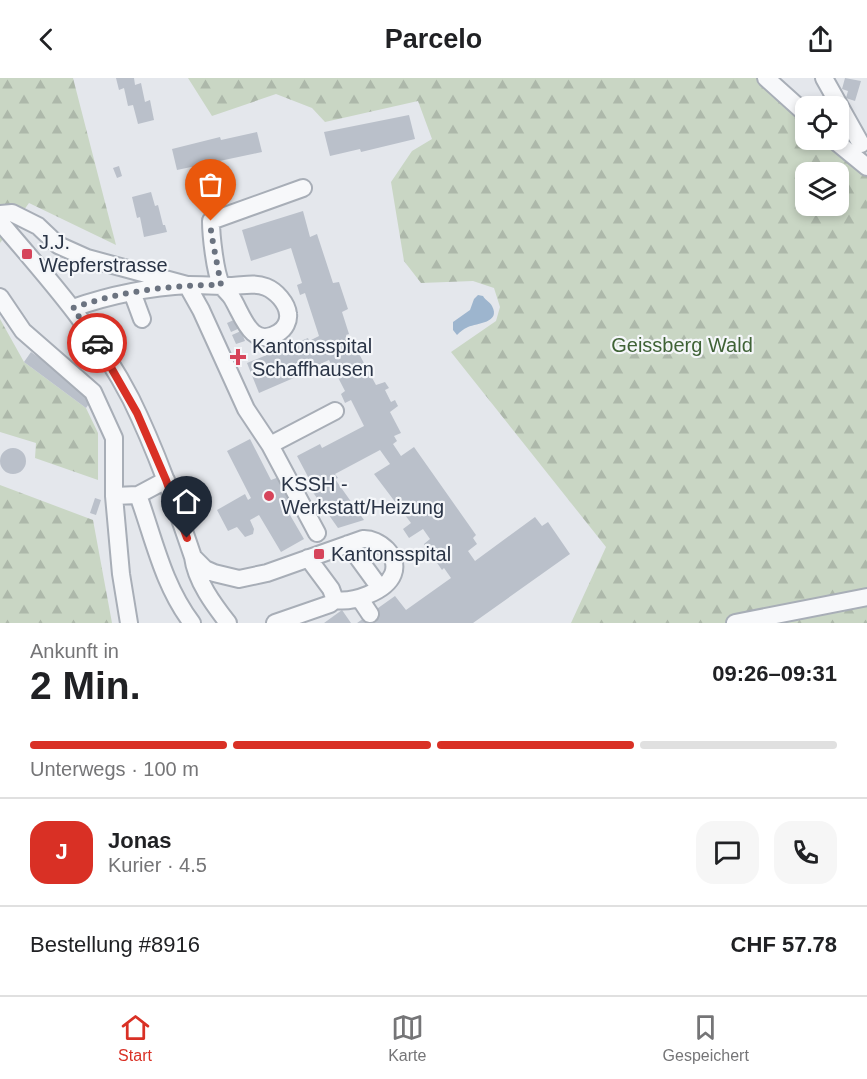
<!DOCTYPE html>
<html lang="de">
<meta charset="utf-8">
<style>
:root{--surface:#fff;--page:#f6f6f6;--text:#202124;--muted:#757577;--line:#e0e0e0;--accent:#d93025}
body{margin:0;font-family:Helvetica,sans-serif;background:var(--page);color:var(--text);height:100vh;display:flex;flex-direction:column;font-size:22px;white-space:nowrap}
*{box-sizing:border-box;margin:0}
p{font-size:20px;color:var(--muted)}
.icon{flex:none;width:33px;height:33px;fill:none;stroke:currentColor;stroke-width:2;stroke-linecap:round;stroke-linejoin:round}
.map{position:relative;height:545px;overflow:hidden}
.sheet{display:flex;flex-direction:column;background:var(--surface);flex:1}
.sheet>*{flex:none}
.tools{position:absolute;left:795px;top:18px;display:grid;gap:12px}
.tools a{display:grid;place-items:center;width:54px;height:54px;border-radius:12px;background:var(--surface);box-shadow:0 3px 9px #0003;font-size:30px}
.pin{position:absolute;display:grid;place-items:center;width:51px;height:51px;color:#fff;margin:-62px -26px;border-radius:50% 50% 50% 0;rotate:-45deg;box-shadow:0 0 6px #0007}
.pin .icon{rotate:45deg}
.courier{position:absolute;display:grid;place-items:center;width:60px;height:60px;margin:-30px;border:4px solid #d93025;border-radius:50%;background:#fff;color:#222;box-shadow:0 2px 8px #0007}
.head em{font-style:normal;font-weight:800}
.head div{display:flex;flex-direction:column-reverse}
.head{display:flex;align-items:center;justify-content:space-between;height:102px;padding:0 30px}
h1{font-size:39px;font-weight:800;line-height:45px}
.bar{display:grid;grid-template-columns:repeat(4,1fr);gap:9px 6px;align-content:center;height:72px;padding:0 30px}
.bar i{height:8px;border-radius:4px;background:var(--line)}
.bar .active{background:var(--accent)}
.bar p{grid-column:span 4}
.line{display:flex;align-items:center;gap:15px;padding:0 30px;border-top:2px solid var(--line)}
.line div{flex:1}
.round{display:grid;place-items:center;flex:none;width:63px;height:63px;border-radius:18px;background:var(--page)}
header{display:flex;justify-content:space-between;align-items:center;height:78px;padding:0 30px;background:var(--surface);font-size:27px;font-weight:800}
.tab-bar{display:flex;justify-content:space-around;align-items:center;height:84px;border-top:2px solid var(--line);background:var(--surface);font-size:16px;color:var(--muted)}
.tab-bar a{display:grid;justify-items:center;gap:3px}
.tab-bar .active{color:var(--accent)}
.map>svg:first-child{display:block}
</style>
<header><svg class="icon" aria-label="back" viewBox="0 0 24 24"><path d="M15 5l-7 7 7 7"/></svg>Parcelo<svg class="icon" aria-label="share" viewBox="0 0 24 24"><path d="M12 15V3M7 8l5-5 5 5M5 13v7h14v-7"/></svg></header>
<div class="map">
<svg width="867" height="545" viewBox="0 0 867 545">
<defs>
<pattern id="forest-firs" width="22" height="20" patternUnits="userSpaceOnUse" patternTransform="scale(1.5)"><rect width="22" height="20" fill="#c9d6c4"/><path d="M5 1l3.5 6h-7zM16 11l3.5 6h-7z" fill="#adb8aa"/></pattern>
</defs>
<rect width="100%" height="100%" fill="#e4e7ec"/>
<path fill="url(#forest-firs)" fill-rule="evenodd" d="M 0,0 L 73,0 L 116,167 L 29,125 L 0,165 Z
M 188,0 L 766,0 L 805,36 L 806,62 L 834,62 L 867,89 L 867,545 L 571,545 L 606,469 L 451,274 L 496,243 L 500,229 L 494,210 L 473,203 L 421,205 L 404,183 L 391,104 L 412,73 L 432,61 L 418,23 L 325,44 L 312,30 L 276,16 L 212,38 ZM 806,94 L 838,94 L 838,128 L 806,128 Z
M 0,241 L 24,284 L 86,330 L 98,355 L 98,402 L 35,380 L 36,365 L 0,354 Z
M 0,407 L 93,442 L 112,545 L 0,545 Z"/>
<path fill="#9db5ce" d="M 478,217 L 483,218 C 486,223 489,223 492,228 C 501,245 477,245 468,249 C 463,251 460,254 457,257 L 453,252 L 453,244 L 470,232 L 474,221 Z"/>
<path fill="#bac0ca" d="M 116,0 L 134,0 L 135,7 L 141,5 L 145,24 L 150,22 L 154,42 L 138,46 L 133,27 L 128,28 L 124,10 L 119,12 Z
M 845,0 L 861,3 L 855,23 L 846,20 L 848,13 L 842,11 Z
M 409,37 L 415,61 L 361,74 L 360,71 L 330,78 L 324,54 Z
M 257,54 L 262,74 L 177,92 L 172,71 L 220,59 L 221,62 Z
M 119,88 L 122,98 L 117,100 L 113,90 Z
M 151,114 L 155,128 L 158,127 L 163,147 L 165,147 L 167,154 L 144,159 L 140,139 L 137,140 L 132,119 Z
M 303,133 L 310,159 L 317,156 L 333,205 L 339,204 L 348,231 L 342,234 L 349,256 L 346,257 L 348,264 L 352,263 L 376,307 L 385,304 L 389,310 L 385,312 L 391,324 L 395,322 L 398,328 L 390,334 L 401,355 L 394,358 L 397,363 L 393,366 L 401,378 L 414,369 L 476,457 L 473,460 L 477,466 L 468,473 L 475,483 L 535,439 L 542,448 L 548,444 L 570,476 L 473,545 L 357,545 L 395,518 L 406,532 L 451,500 L 444,490 L 442,492 L 424,466 L 430,461 L 423,451 L 409,460 L 403,451 L 411,445 L 374,396 L 390,386 L 380,372 L 335,396 L 338,400 L 335,401 L 364,442 L 338,450 L 312,413 L 315,412 L 297,378 L 320,366 L 322,370 L 364,348 L 351,322 L 345,325 L 341,316 L 345,313 L 329,282 L 318,287 L 319,289 L 259,315 L 247,285 L 308,260 L 309,263 L 319,258 L 305,215 L 300,217 L 297,207 L 302,205 L 291,170 L 251,183 L 242,152 Z
M 236,241 L 240,250 L 231,254 L 227,245 Z
M 241,253 L 245,263 L 236,266 L 232,257 Z
M 31,274 L 94,319 L 86,330 L 24,284 Z
M 250,361 L 271,402 L 279,399 L 290,420 L 283,425 L 304,461 L 281,474 L 259,437 L 250,442 L 254,451 L 253,456 L 245,459 L 237,449 L 228,453 L 217,432 L 245,416 L 248,422 L 251,420 L 227,373 Z
M0 383a13 13 0 1 1 26 0a13 13 0 1 1-26 0Z
M 95,420 L 101,422 L 96,437 L 90,435 Z
M 342,532 L 351,545 L 324,545 Z"/>
<g fill="none" stroke-linecap="round" stroke-linejoin="round">
<g stroke="#a8aeb7" stroke-width="20">
<path id="minor" d="M 766,0 L 806,36
M 824,0 L 861,66
M 834,62 L 867,89
M 0,136 L 12,135 L 38,148 L 58,167 L 87,180 L 187,207 L 201,232 L 246,331 L 270,367 L 317,455
M 0,144 C 48,200 97,255 131,321 C 156,372 175,426 193,479 C 196,503 214,527 228,545
M 132,214 L 142,241
M 0,219 L 23,253 L 93,314 L 114,360 L 114,418 L 121,496 L 129,545
M 73,230 C 110,217 150,209 189,207 C 202,207 216,208 230,208 C 242,208 254,204 266,209 C 276,213 287,225 288,236 C 289,243 285,251 278,255 C 251,271 243,238 232,220 C 229,215 223,211 221,206 C 215,194 211,157 211,143 L 303,110
M 270,367 L 335,333
M 138,417 L 166,402
M 114,418 L 138,417 C 154,461 163,507 192,545
M 348,466 L 380,510
M 193,479 L 205,491 L 214,495 L 239,501 L 267,495 L 363,461 C 379,460 400,478 393,496 C 386,514 352,525 335,522 L 330,526 L 275,545
M 308,480 L 331,511 L 335,522
M 360,521 L 370,536
M 735,545 L 867,519"/>
</g>
<use href="#minor" stroke="#f7f8fa" stroke-width="16"/>
</g>
<g fill="none" stroke-linecap="round" stroke-linejoin="round">
<path stroke="#6b7380" stroke-width="6" stroke-dasharray="0 10.8" d="M 97,265 L 73,230 C 121,213 170,207 221,207 L 211,154 L 211,143"/>
<path stroke="#d93025" stroke-width="8" d="M 97,265 L 137,335 L 166,402 L 187,460"/>
</g>
<g fill="#d6445a" stroke="#f4f6f9" stroke-width="2">
<rect x="21" y="170" width="12" height="12" rx="3"/>
<path d="M235 270h6v6h6v6h-6v6h-6v-6h-6v-6h6z"/>
<circle cx="269" cy="418" r="6"/>
<rect x="313" y="470" width="12" height="12" rx="3"/>
</g>
<g text-anchor="middle" stroke-width="4.5" stroke-linejoin="round" paint-order="stroke">
<g font-size="20" fill="#2a3446" stroke="#f4f6f9" text-anchor="start">
<text x="39" y="171">J.J.<tspan x="39" dy="23">Wepferstrasse</tspan></text>
<text x="252" y="275">Kantonsspital<tspan x="252" dy="23">Schaffhausen</tspan></text>
<text x="281" y="413">KSSH -<tspan x="281" dy="23">Werkstatt/Heizung</tspan></text>
<text x="331" y="483">Kantonsspital</text>
</g>
<g font-size="20" fill="#3f6236" stroke="#f4f6f9">
<text x="682" y="274">Geissberg Wald</text>
</g>
</g>
</svg>
<div class="tools">
<a><svg class="icon" aria-label="locate" viewBox="0 0 24 24"><circle cx="12" cy="12" r="6"/><path d="M12 2v4M12 18v4M2 12h4M18 12h4"/></svg></a>
<a><svg class="icon" aria-label="layers" viewBox="0 0 24 24"><path d="M12 4l9 5-9 5-9-5zM3 14l9 5 9-5"/></svg></a>
</div>
<div class="pin" style="left:211px;top:143px;background:#ea580c"><svg class="icon" aria-label="bag" viewBox="0 0 24 24"><path d="M5 8h14l-1 12H6zM9 8a3 3 0 0 1 6 0"/></svg></div>
<div class="pin" style="left:187px;top:460px;background:#1f2937"><svg class="icon" aria-label="home" viewBox="0 0 24 24"><path d="M3 11l9-7 9 7M6 9v11h12V9"/></svg></div>
<div class="courier" style="left:97px;top:265px"><svg class="icon" aria-label="car" viewBox="0 0 24 24"><path d="M5 17H2v-5l4-1 3-4h7l3 4 3 1v5h-3M9 17h6M6 11h13"/><circle cx="7" cy="17" r="2"/><circle cx="17" cy="17" r="2"/></svg></div>
</div>
<section class="sheet">
<div class="head"><div><h1>2 Min.</h1><p>Ankunft in</p></div><em>09:26–09:31</em></div>
<div class="bar"><i class="active"></i><i class="active"></i><i class="active"></i><i></i><p>Unterwegs · 100 m</p></div>
<div class="line" style="height:108px"><b class="round" style="background:var(--accent);color:#fff">J</b><div><b>Jonas</b><p>Kurier · 4.5</p></div><a class="round"><svg class="icon" aria-label="chat" viewBox="0 0 24 24"><path d="M4 5h16v11H9l-5 4z"/></svg></a><a class="round"><svg class="icon" aria-label="phone" viewBox="0 0 24 24"><path d="M5 4h4l2 5-3 2q2 4 5 5l2-3 5 2v4C11 20 4 13 5 4z"/></svg></a></div>
<div class="line" style="height:78px"><div>Bestellung #8916</div><b>CHF 57.78</b></div>
</section>
<nav class="tab-bar">
<a class="active"><svg class="icon" aria-label="home" viewBox="0 0 24 24"><path d="M3 11l9-7 9 7M6 9v11h12V9"/></svg>Start</a>
<a><svg class="icon" aria-label="map" viewBox="0 0 24 24"><path d="M3 6l6-2 6 2 6-2v14l-6 2-6-2-6 2zM9 4v14M15 6v14"/></svg>Karte</a>
<a><svg class="icon" aria-label="saved" viewBox="0 0 24 24"><path d="M7 4h10v16l-5-4-5 4z"/></svg>Gespeichert</a>
</nav>
